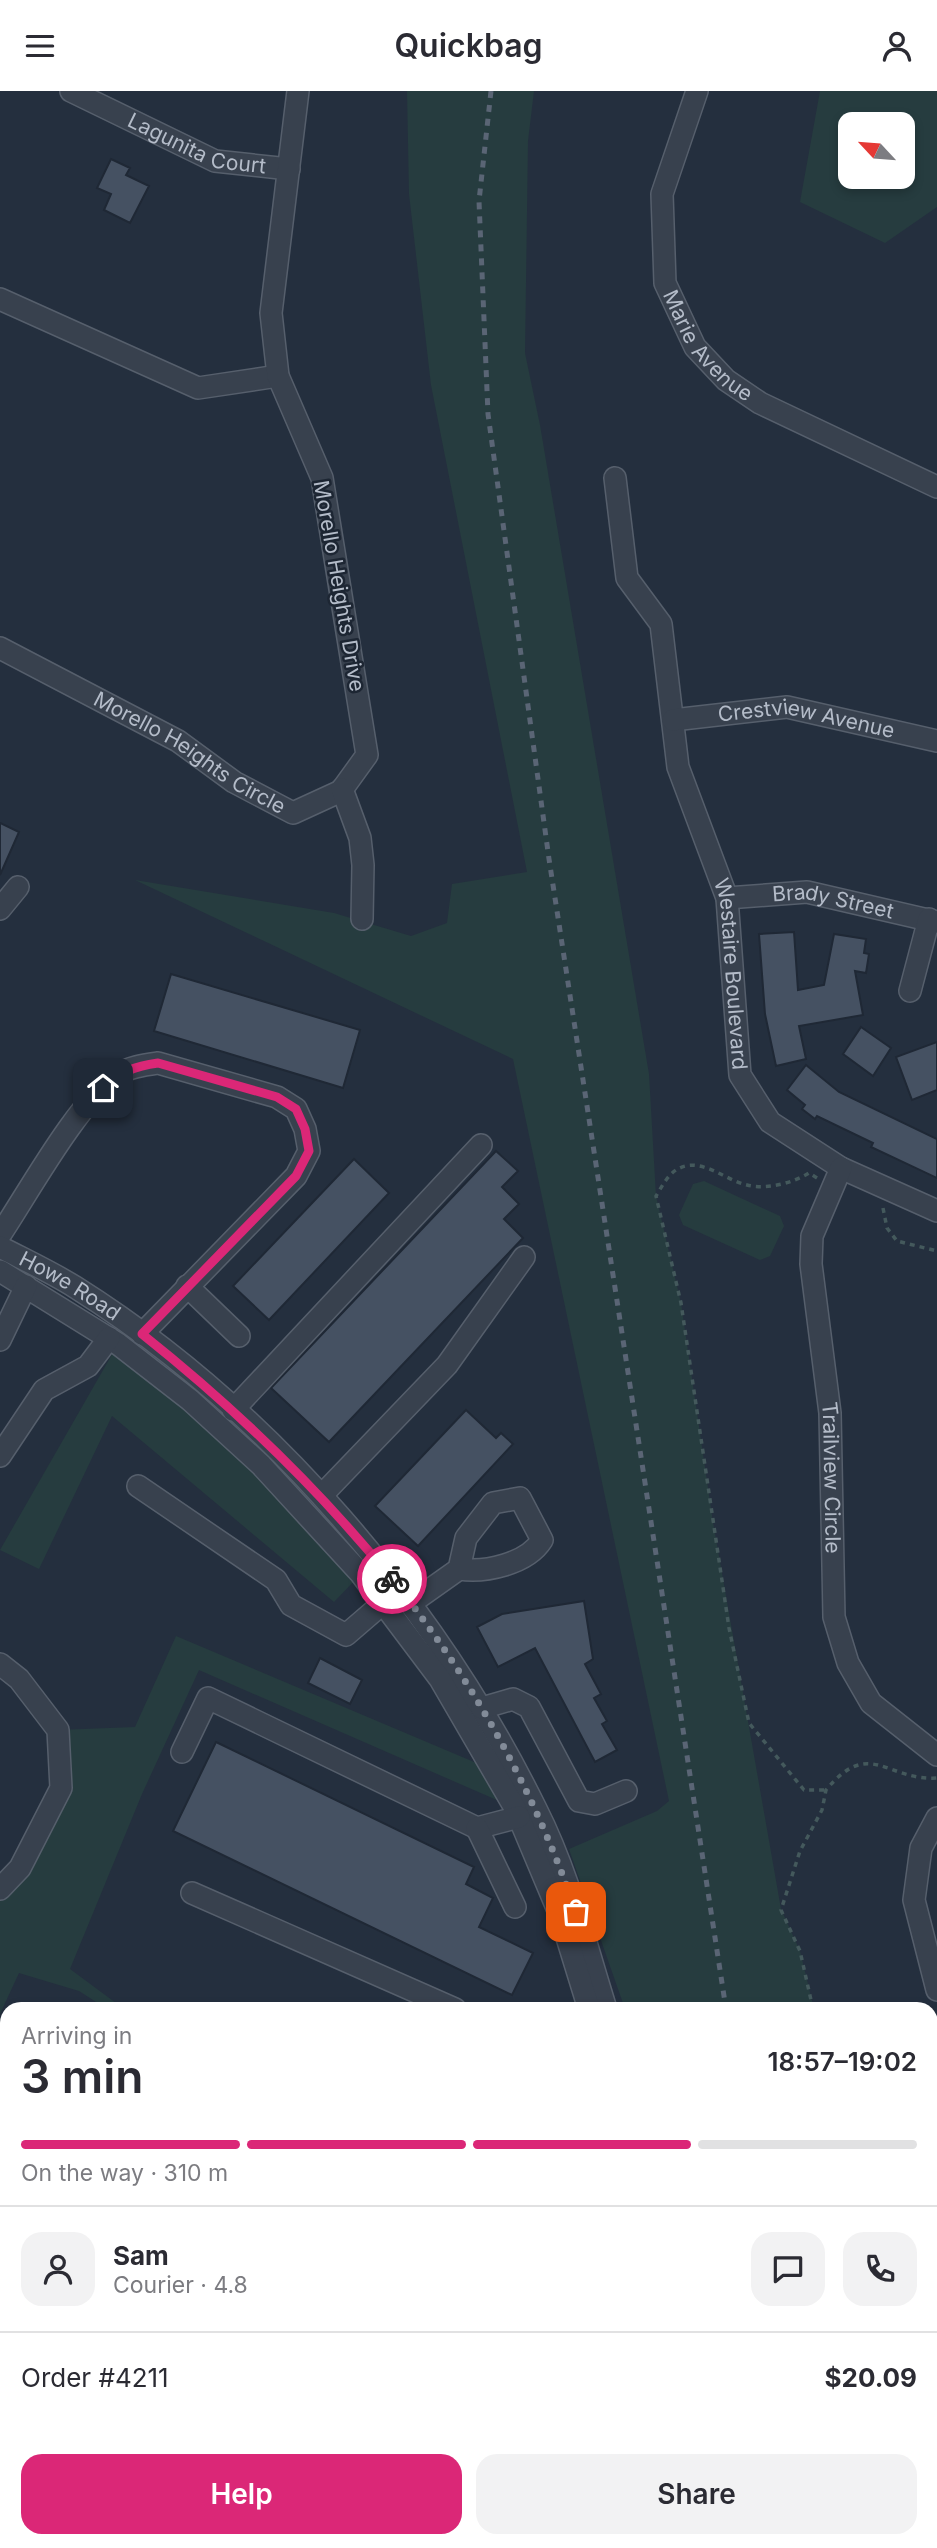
<!DOCTYPE html>
<meta charset="utf-8">
<style>
:root{--surface:#fff;--page:#f2f2f3;--text:#2b2b33;--muted:#7c7c81;--line:#e1e1e2;--accent:#db2777}
body{margin:0;font-family:Inter,sans-serif;background:var(--page);color:var(--text);height:100vh;display:flex;flex-direction:column;font-size:26px;white-space:nowrap}
*{box-sizing:border-box;margin:0}
p{font-size:23px;color:var(--muted)}
.icon{flex:none;width:38px;height:38px;fill:none;stroke:currentColor;stroke-width:2;stroke-linecap:round;stroke-linejoin:round}
.map{position:relative;flex:1;overflow:hidden}
.side{position:absolute;left:0px;top:1911px;width:938px;height:546px;display:flex;flex-direction:column;background:var(--surface);border-radius:21px 21px 0 0;box-shadow:0 4px 10px #0003}
.side>*{flex:none}
.needle{width:46px;rotate:296deg}
.fabs{position:absolute;left:838px;top:21px;display:grid;gap:14px}
.fabs a{display:grid;place-items:center;width:77px;height:77px;border-radius:14px;background:var(--surface);box-shadow:0 4px 10px #0003;font-size:35px}
.pin{position:absolute;display:grid;place-items:center;width:60px;height:60px;color:#fff;margin:-30px;border-radius:14px;box-shadow:0 4px 10px #0006}
.courier{position:absolute;display:grid;place-items:center;width:70px;height:70px;margin:-35px;border:5px solid #db2777;border-radius:50%;background:#fff;color:#222;box-shadow:0 2px 9px #0007}
.headline em{font-style:normal;font-weight:600}
.headline div{display:flex;flex-direction:column-reverse}
.headline{display:flex;align-items:center;justify-content:space-between;height:119px;padding:0 21px}
h1{font-size:46px;font-weight:600;line-height:52px}
.bar{display:grid;grid-template-columns:repeat(4,1fr);gap:10px 7px;align-content:center;height:84px;padding:0 21px}
.bar i{height:9px;border-radius:5px;background:var(--line)}
.bar .selected{background:var(--accent)}
.bar p{grid-column:span 4}
.line{display:flex;align-items:center;gap:18px;padding:0 21px;border-top:2px solid var(--line)}
.line div{flex:1}
.round{display:grid;place-items:center;flex:none;width:74px;height:74px;border-radius:21px;background:var(--page)}
.button{display:flex;gap:14px;margin-top:auto;padding:14px 21px}
.button a{flex:1;height:80px;border-radius:21px;background:var(--accent);color:#fff;font-size:28px;font-weight:600;line-height:80px;text-align:center}
.button a+a{background:var(--page);color:var(--text)}
header{display:flex;justify-content:space-between;align-items:center;height:91px;padding:0 21px;background:var(--surface);font-size:32px;font-weight:600}
.map>svg:first-child{display:block}
</style>
<header><svg class="icon" aria-label="menu" viewBox="0 0 24 24"><path d="M4 6h16M4 12h16M4 18h16"/></svg>Quickbag<svg class="icon" aria-label="person" viewBox="0 0 24 24"><circle cx="12" cy="8" r="4"/><path d="M4 21q1-7 8-7t8 7"/></svg></header>
<div class="map">
<svg width="937" height="2457" viewBox="0 0 937 2457">
<rect width="100%" height="100%" fill="#242f3e"/>
<path fill="#263c3f" fill-rule="evenodd" d="M 407,0 L 534,0 L 528,50 L 525,262 L 540,334 L 649,983 L 656,1105 L 681,1212 L 713,1431 L 781,1818 L 800,1860 L 814,1918 L 625,1918 L 569,1758 L 657,1720 L 669,1710 L 513,968 L 135,789 L 334,822 L 411,845 L 447,832 L 452,793 L 527,781 L 431,294 L 409,103 Z
M 820,0 L 937,0 L 937,116 L 885,152 L 800,111 ZM 850,33 L 903,33 L 903,86 L 850,86 Z
M 704,1090 L 780,1125 L 784,1135 L 770,1165 L 760,1169 L 683,1134 L 679,1124 L 693,1093 Z
M 118,1253 L 361,1483 L 334,1511 L 112,1325 L 39,1478 L 0,1459 Z
M 176,1545 L 493,1679 L 515,1717 L 199,1579 L 142,1703 L 70,1878 L 124,1918 L 107,1918 L 79,1900 L 19,1882 L 0,1923 L 0,1798 L 61,1697 L 58,1639 L 135,1636 Z
M 937,2141 L 937,2457 L 805,2457 L 804,2450 L 931,2450 L 931,2146 Z
M 0,2328 L 7,2334 L 7,2450 L 452,2450 L 449,2457 L 0,2457 Z
M 681,2450 L 796,2450 L 797,2457 L 682,2457 Z"/>
<g fill="none" stroke-linecap="round" stroke-linejoin="round">
<path stroke="#394c67" stroke-width="5" d="M 0,2290 L 7,2295"/>
</g>
<path fill="#455162" stroke="#1f2835" stroke-width="2" d="M 111,68 L 130,77 L 126,84 L 149,95 L 130,132 L 104,119 L 111,103 L 97,97 Z
M 0,732 L 19,741 L 0,784 Z
M 794,841 L 798,899 L 824,894 L 834,843 L 866,848 L 864,862 L 869,863 L 866,882 L 855,880 L 863,924 L 799,935 L 806,968 L 776,975 L 765,923 L 759,843 Z
M 171,883 L 360,939 L 343,997 L 154,940 Z
M 861,936 L 891,957 L 873,985 L 843,963 Z
M 937,951 L 937,999 L 912,1009 L 896,966 Z
M 806,974 L 839,1001 L 937,1048 L 937,1087 L 871,1056 L 873,1052 L 817,1025 L 815,1028 L 802,1018 L 805,1014 L 787,999 Z
M 496,1060 L 518,1080 L 502,1096 L 519,1113 L 504,1128 L 523,1147 L 329,1351 L 271,1297 Z
M 354,1068 L 389,1102 L 269,1229 L 233,1195 Z
M 466,1319 L 496,1347 L 501,1342 L 513,1353 L 418,1455 L 375,1415 Z
M 584,1510 L 593,1568 L 585,1573 L 601,1603 L 594,1607 L 607,1630 L 602,1633 L 617,1659 L 595,1671 L 535,1557 L 498,1576 L 477,1536 L 502,1523 Z
M 320,1567 L 362,1589 L 350,1613 L 308,1592 Z
M 216,1651 L 474,1776 L 466,1793 L 493,1807 L 479,1836 L 533,1862 L 512,1904 L 173,1740 Z"/>
<g fill="none" stroke-linecap="round" stroke-linejoin="round">
<g stroke="#565f6c" stroke-width="24">
<g id="minor">
<path id="s1" d="M 71,0 L 215,70 L 289,78"/>
<path id="s2" d="M 697,0 L 662,103 L 665,192 L 695,256 L 726,289 L 760,312 L 937,396"/>
<path d="M 0,208 L 198,297 L 278,285"/>
<path id="s3" d="M 615,387 L 627,487 L 661,533 L 678,676 L 727,807 L 740,984 L 770,1031 L 841,1077 L 937,1120"/>
<path id="s4" d="M 0,557 L 178,650 L 234,691 L 293,722 L 341,700 L 367,664 L 322,387 L 278,285 L 271,222 L 298,0"/>
<path id="s5" d="M 673,629 L 787,616 L 937,650"/>
<path d="M 342,698 L 360,747 L 363,774 L 362,828"/>
<path id="s6" d="M 727,807 L 807,801 L 937,831"/>
<path d="M 0,818 L 18,796"/>
<path d="M 910,900 L 929,828"/>
<path id="s7" d="M 841,1077 L 812,1145 L 811,1173 L 830,1322 L 834,1526 L 848,1572 L 871,1612 L 937,1664"/>
<path d="M 0,1144 C 28,1102 78,1011 117,984 C 129,976 144,974 158,972 L 277,1006 L 296,1018 L 305,1038 L 309,1060 L 296,1085 L 142,1243"/>
<path id="s8" d="M 0,1156 C 25,1169 51,1181 75,1196 C 269,1318 435,1513 536,1718 C 568,1781 585,1851 606,1918"/>
<path d="M 0,1180 L 118,1253 L 190,1309 L 261,1374 L 361,1483 L 440,1588 L 515,1717 L 560,1824 L 589,1918"/>
<path d="M 187,1195 L 239,1245"/>
<path d="M 0,1249 L 26,1195"/>
<path d="M 233,1319 L 481,1054"/>
<path d="M 0,1365 L 44,1299 L 88,1275 L 109,1247"/>
<path d="M 138,1395 L 276,1489 L 291,1514 L 346,1544 L 382,1513"/>
<path d="M 322,1404 L 447,1274 L 524,1166"/>
<path d="M 411,1512 L 459,1478 L 466,1447 L 493,1412 L 520,1407 L 542,1449 C 527,1473 485,1482 459,1478"/>
<path d="M 0,1573 L 19,1588 L 58,1639 L 61,1697 L 20,1777 L 0,1798"/>
<path d="M 482,1617 L 513,1608 L 529,1616 L 579,1710 L 595,1713 L 626,1700"/>
<path d="M 182,1661 L 208,1607 L 477,1737 L 519,1726"/>
<path d="M 937,1727 L 921,1757 L 914,1809 L 937,1899"/>
<path d="M 477,1737 L 515,1816"/>
<path d="M 192,1802 L 455,1918"/>
<path d="M 0,2072 L 7,2071"/>
<path d="M 931,2117 L 937,2113"/>
<path d="M 931,2146 L 937,2141"/>
<path d="M 0,2206 L 7,2204"/>
<path d="M 0,2328 L 7,2334"/>
<path d="M 584,2450 L 584,2453"/>
<path d="M 662,2450 L 663,2457"/>
<path d="M 61,2457 L 61,2450"/>
<path d="M 443,2457 L 446,2450"/>
<path d="M 504,2457 L 507,2450"/>
</g>
</g>
<path stroke="#44595c" stroke-width="3.5" stroke-dasharray="5 5" stroke-linecap="butt" d="M 817,1087 L 809,1082 C 793,1092 766,1099 747,1094 C 724,1089 700,1064 676,1079 C 667,1085 661,1097 656,1105 L 681,1212 L 729,1537 L 749,1632 L 804,1699 L 826,1699
M 883,1117 L 887,1137 L 897,1150 L 937,1160
M 813,1918 L 800,1860 L 781,1819 L 800,1760 L 822,1719 L 826,1699 C 870,1646 886,1690 937,1687
M 0,1951 L 7,1938
M 0,2004 L 7,2002
M 0,2140 L 7,2138
M 0,2274 L 7,2274
M 0,2406 L 7,2394
M 0,2443 L 3,2438 L 7,2442
M 18,2450 L 27,2457
M 301,2450 L 303,2457
M 90,2457 L 90,2450"/>
<use href="#minor" stroke="#38414e" stroke-width="21"/>
<path stroke="#5a6575" stroke-width="5" stroke-dasharray="7 7" stroke-linecap="butt" d="M 491,0 L 479,110 L 488,323 L 549,768 L 726,1918
M 804,2450 L 805,2457"/>
</g>
<g fill="none" stroke-linecap="round" stroke-linejoin="round">
<path stroke="#828b98" stroke-width="7" stroke-dasharray="0 12.6" d="M 392,1488 C 472,1587 535,1701 576,1821"/>
<path stroke="#db2777" stroke-width="9" d="M 103,997 C 120,981 135,975 158,972 L 277,1006 L 296,1018 L 305,1038 L 309,1060 L 296,1085 L 142,1243 C 235,1317 318,1397 392,1488"/>
</g>
<g text-anchor="middle" stroke-width="5" stroke-linejoin="round" paint-order="stroke">
<g font-size="21" fill="#b4bcc9" stroke="#1d2633">
<text dy="7" stroke="none"><textPath href="#s1" startOffset="138">Lagunita Court</textPath></text>
<text dy="7" stroke="none"><textPath href="#s2" startOffset="275">Marie Avenue</textPath></text>
<text transform="translate(339 495) rotate(80)" y="7">Morello Heights Drive</text>
<text dy="7" stroke="none"><textPath href="#s5" startOffset="135">Crestview Avenue</textPath></text>
<text dy="7" stroke="none"><textPath href="#s4" startOffset="217">Morello Heights Circle</textPath></text>
<text dy="7" stroke="none"><textPath href="#s6" startOffset="107">Brady Street</textPath></text>
<text dy="7" stroke="none"><textPath href="#s3" startOffset="518">Westaire Boulevard</textPath></text>
<text dy="7" stroke="none"><textPath href="#s8" startOffset="80">Howe Road</textPath></text>
<text dy="7" stroke="none"><textPath href="#s7" startOffset="317">Trailview Circle</textPath></text>
</g>
</g>
</svg>
<div class="fabs">
<a><svg class="needle" viewBox="-14 -14 28 28"><path d="M0-13l5 13h-10z" fill="#e53935"/><path d="M0 13l5-13h-10z" fill="#7c7c81"/></svg></a>
</div>
<div class="pin" style="left:576px;top:1821px;background:#ea580c"><svg class="icon" aria-label="bag" viewBox="0 0 24 24"><path d="M5 8h14l-1 12H6zM9 8a3 3 0 0 1 6 0"/></svg></div>
<div class="pin" style="left:103px;top:997px;background:#1f2937"><svg class="icon" aria-label="home" viewBox="0 0 24 24"><path d="M3 11l9-7 9 7M6 9v11h12V9"/></svg></div>
<div class="courier" style="left:392px;top:1488px"><svg class="icon" aria-label="bike" viewBox="0 0 24 24"><circle cx="6" cy="16" r="4"/><circle cx="18" cy="16" r="4"/><path d="M6 16l4-8h5l3 8M10 8l3 8H6M13 5h3"/></svg></div>
<section class="side">
<div class="headline"><div><h1>3 min</h1><p>Arriving in</p></div><em>18:57–19:02</em></div>
<div class="bar"><i class="selected"></i><i class="selected"></i><i class="selected"></i><i></i><p>On the way · 310 m</p></div>
<div class="line" style="height:126px"><a class="round"><svg class="icon" aria-label="person" viewBox="0 0 24 24"><circle cx="12" cy="8" r="4"/><path d="M4 21q1-7 8-7t8 7"/></svg></a><div><b>Sam</b><p>Courier · 4.8</p></div><a class="round"><svg class="icon" aria-label="chat" viewBox="0 0 24 24"><path d="M4 5h16v11H9l-5 4z"/></svg></a><a class="round"><svg class="icon" aria-label="phone" viewBox="0 0 24 24"><path d="M5 4h4l2 5-3 2q2 4 5 5l2-3 5 2v4C11 20 4 13 5 4z"/></svg></a></div>
<div class="line" style="height:91px"><div>Order #4211</div><b>$20.09</b></div>
<div class="button"><a>Help</a><a>Share</a></div>
</section>
</div>
